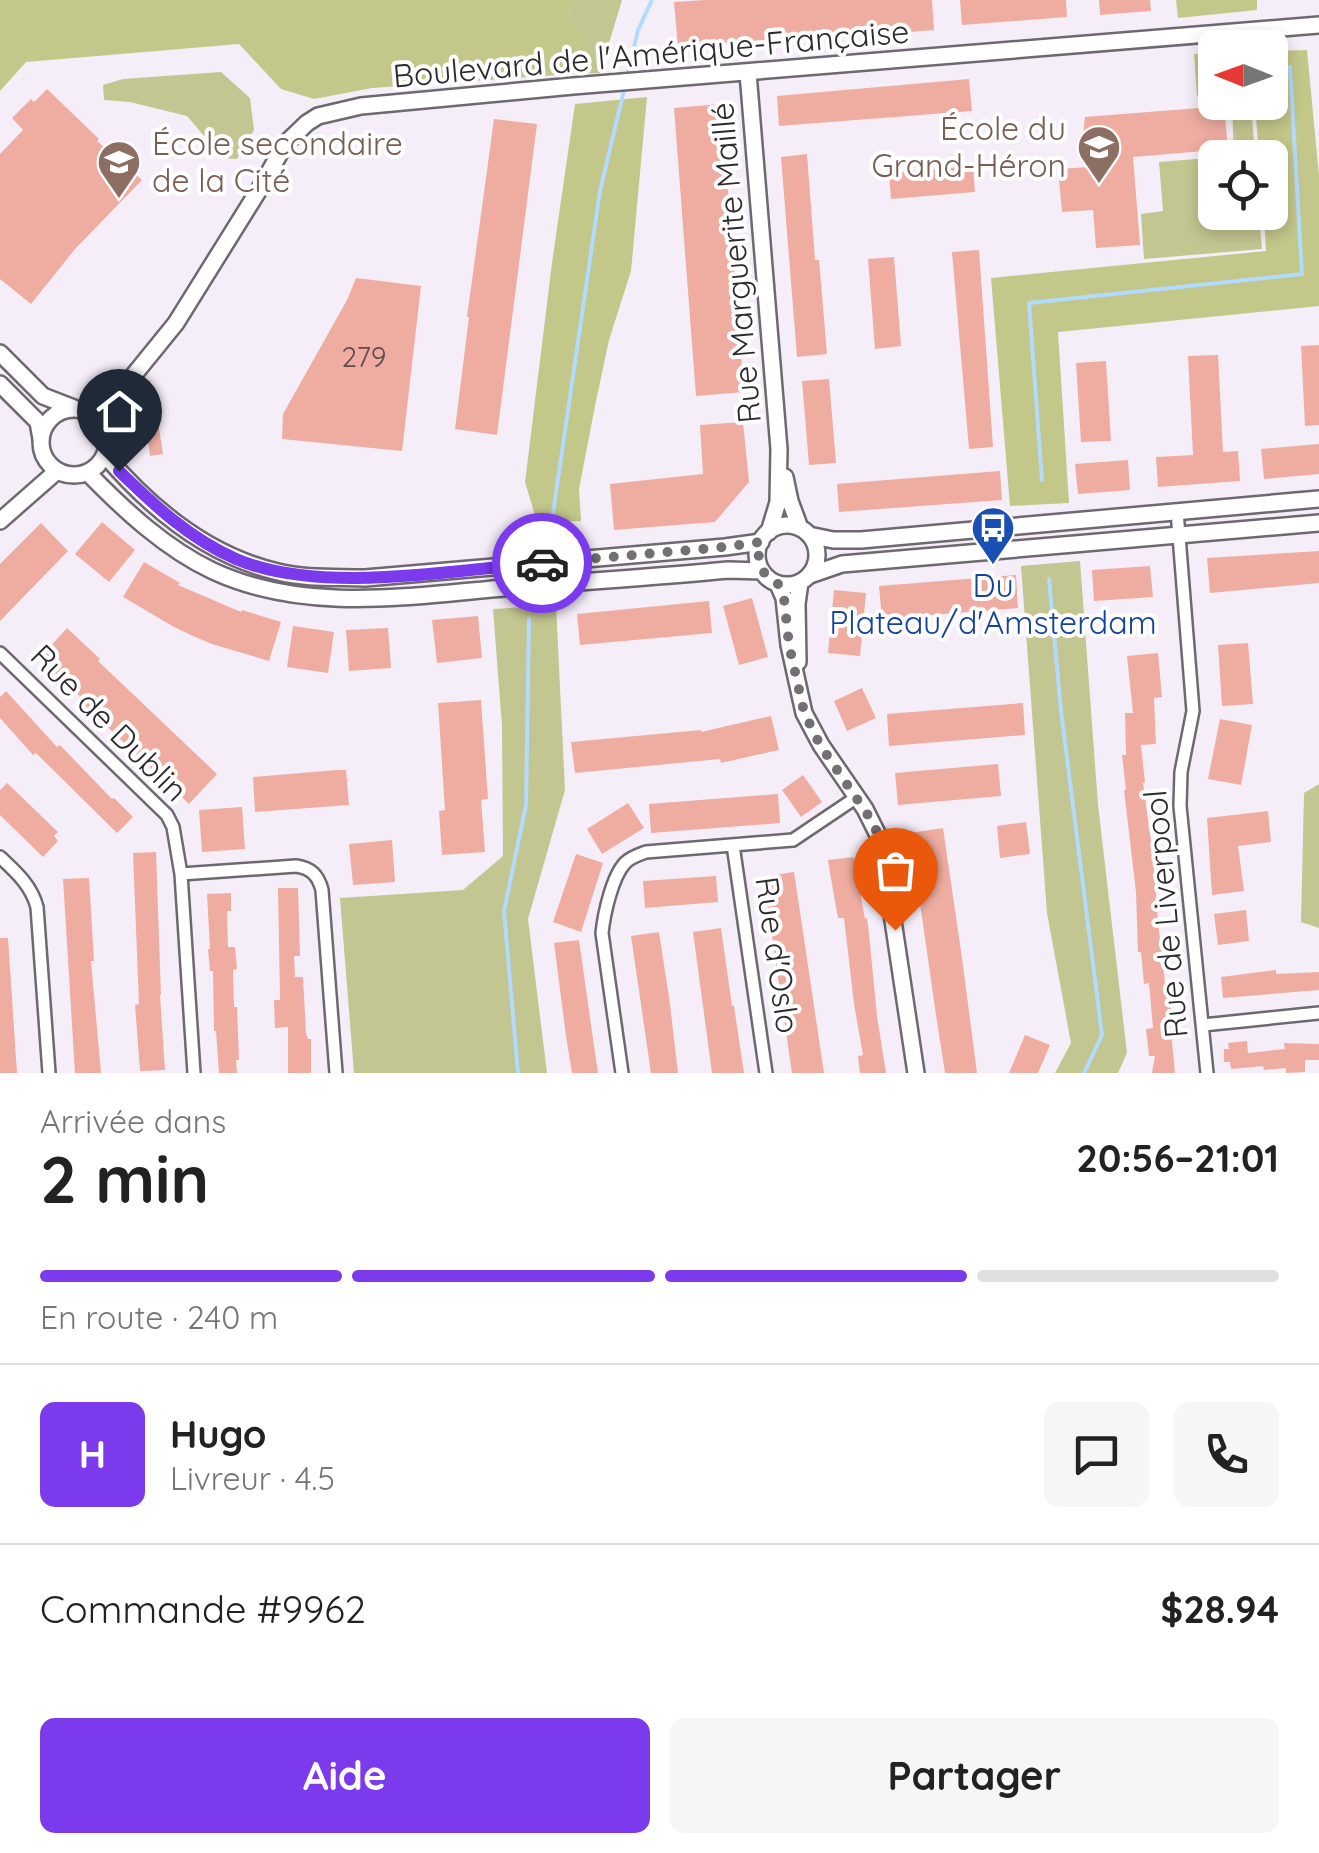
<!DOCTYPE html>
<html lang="fr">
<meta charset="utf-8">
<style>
:root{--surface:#fff;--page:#f6f6f6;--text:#222;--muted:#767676;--line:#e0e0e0;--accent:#7c3aed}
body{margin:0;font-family:Quicksand,sans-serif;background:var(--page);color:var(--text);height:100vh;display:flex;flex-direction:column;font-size:38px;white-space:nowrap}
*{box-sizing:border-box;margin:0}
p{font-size:32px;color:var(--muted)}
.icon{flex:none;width:55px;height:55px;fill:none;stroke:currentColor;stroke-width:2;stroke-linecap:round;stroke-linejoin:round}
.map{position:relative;height:1073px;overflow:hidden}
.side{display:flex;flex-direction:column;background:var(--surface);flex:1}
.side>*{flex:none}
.needle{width:65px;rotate:271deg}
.tools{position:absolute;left:1198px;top:30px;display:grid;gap:20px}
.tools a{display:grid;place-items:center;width:90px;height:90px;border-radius:15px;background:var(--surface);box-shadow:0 5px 15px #0003;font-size:50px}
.pin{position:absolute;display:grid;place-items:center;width:85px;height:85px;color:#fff;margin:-102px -42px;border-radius:50% 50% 50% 0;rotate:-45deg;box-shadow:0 0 10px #0007}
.pin .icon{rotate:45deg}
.courier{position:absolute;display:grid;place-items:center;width:100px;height:100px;margin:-50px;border:8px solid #7c3aed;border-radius:50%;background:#fff;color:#222;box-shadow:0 2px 12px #0007}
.summary em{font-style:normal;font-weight:700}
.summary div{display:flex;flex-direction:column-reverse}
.summary{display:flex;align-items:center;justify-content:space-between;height:170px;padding:0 40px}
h1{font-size:65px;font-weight:700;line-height:75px}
.bar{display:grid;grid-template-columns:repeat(4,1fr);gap:15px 10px;align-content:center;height:120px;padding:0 40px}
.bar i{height:12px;border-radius:8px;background:var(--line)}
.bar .selected{background:var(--accent)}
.bar p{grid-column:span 4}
.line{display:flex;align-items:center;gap:25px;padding:0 40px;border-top:2px solid var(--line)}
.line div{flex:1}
.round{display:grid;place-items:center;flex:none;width:105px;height:105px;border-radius:15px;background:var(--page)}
.cta{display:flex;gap:20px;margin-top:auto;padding:20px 40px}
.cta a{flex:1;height:115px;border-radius:15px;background:var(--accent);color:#fff;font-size:40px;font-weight:700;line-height:115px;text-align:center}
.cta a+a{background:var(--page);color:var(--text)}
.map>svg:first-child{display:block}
</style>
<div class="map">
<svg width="1319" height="1073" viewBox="0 0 1319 1073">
<rect width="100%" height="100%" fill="#f5eef8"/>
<path fill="#c3c690" d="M 575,0 L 622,0 L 600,73 L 573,74 L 585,42 L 567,18 Z
M 221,72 L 250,98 L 254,130 L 237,159 L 223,158 L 187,116 L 130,102 L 104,100 L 103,85 L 123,79 Z
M 1251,103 L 1255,157 L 1215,158 L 1215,212 L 1259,213 L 1262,249 L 1144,259 L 1141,214 L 1163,211 L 1159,162 L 1234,156 L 1232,104 Z
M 1080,561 L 1098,805 L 1127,1053 L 1118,1073 L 1055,1073 L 1071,1043 L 1047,913 L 1021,566 Z
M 556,605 L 565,790 L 528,919 L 547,1073 L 354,1073 L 340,898 L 463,890 L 503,856 L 502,726 L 493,609 Z
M 1319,784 L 1319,928 L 1301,922 L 1304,793 Z"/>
<path fill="#c4c78a" d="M 0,0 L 575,0 L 567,18 L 586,42 L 573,74 L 372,88 L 314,99 L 281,89 L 239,44 L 26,62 L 0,91 Z
M 1176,0 L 1257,0 L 1257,10 L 1178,18 Z
M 1307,50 L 1319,176 L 1319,306 L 1058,332 L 1069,503 L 1010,506 L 991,278 L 1266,251 L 1264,213 L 1270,212 L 1270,158 L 1259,157 L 1255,103 L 1270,102 L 1270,51 Z
M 1194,54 L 1215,54 L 1215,96 L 1197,96 Z
M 647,97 L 631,271 L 609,340 L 595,406 L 579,489 L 581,521 L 537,522 L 525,482 L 552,263 L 575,104 Z"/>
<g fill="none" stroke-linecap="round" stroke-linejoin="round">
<path stroke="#b3dbfe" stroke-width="4" d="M 627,77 L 638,30 L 652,0
M 1042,480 L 1029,303 L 1302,274 L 1290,67 L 1270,68
M 552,520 L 600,191 L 625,86
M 1049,579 L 1061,711 L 1102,1035 L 1084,1073
M 518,1073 L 504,911 L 526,805 L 529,619"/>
</g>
<path fill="#efada1" d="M 706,0 L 932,0 L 934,30 L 813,40 L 813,36 L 678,47 L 674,2 Z
M 960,0 L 1066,0 L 1067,17 L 962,25 Z
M 1099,0 L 1150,0 L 1151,11 L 1100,15 Z
M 969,79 L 972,111 L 779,126 L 777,96 Z
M 47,89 L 99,139 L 97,141 L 142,180 L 75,249 L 31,304 L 0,279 L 0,154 L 23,130 L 12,118 L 31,99 L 34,102 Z
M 721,104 L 744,392 L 696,396 L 674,108 Z
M 1224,106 L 1228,149 L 1133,157 L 1140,245 L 1096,248 L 1093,210 L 1062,212 L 1058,169 L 1089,167 L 1087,144 L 1082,145 L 1085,117 Z
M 494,119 L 537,124 L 497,435 L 455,429 L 469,317 L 467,317 Z
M 807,154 L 815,260 L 819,260 L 827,354 L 797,357 L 781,157 Z
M 973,166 L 975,192 L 891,199 L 889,173 Z
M 979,250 L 993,447 L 969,449 L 952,252 Z
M 894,257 L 901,346 L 875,349 L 868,259 Z
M 356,278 L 421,286 L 402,451 L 282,439 L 283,414 L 347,300 Z
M 1319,345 L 1319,425 L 1305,426 L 1301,346 Z
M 1218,355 L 1223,452 L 1238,451 L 1240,481 L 1158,487 L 1156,457 L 1193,455 L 1188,356 Z
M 1106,361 L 1111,441 L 1081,442 L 1076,363 Z
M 829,379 L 836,463 L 809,465 L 802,381 Z
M 158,422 L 163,454 L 150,456 L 146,424 Z
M 743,422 L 749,482 L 715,522 L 614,530 L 610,484 L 703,474 L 700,425 Z
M 1319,444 L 1319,474 L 1264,479 L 1261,449 Z
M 1128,460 L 1130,490 L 1078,494 L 1075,464 Z
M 1000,471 L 1002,500 L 839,512 L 837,484 Z
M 102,522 L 135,550 L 109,582 L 75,554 Z
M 41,523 L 68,551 L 0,621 L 0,564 Z
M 1319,551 L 1319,583 L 1210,593 L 1207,558 Z
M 144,562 L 180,583 L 178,585 L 241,612 L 242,610 L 281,622 L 269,661 L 212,644 L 193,636 L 174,627 L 123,597 Z
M 1150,566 L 1153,597 L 1094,601 L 1092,570 Z
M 1016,575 L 1018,608 L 882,619 L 879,586 Z
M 834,590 L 866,593 L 860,656 L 828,653 Z
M 752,598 L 768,657 L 739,665 L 723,606 Z
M 709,601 L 712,633 L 580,645 L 577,614 Z
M 478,616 L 482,658 L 437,663 L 432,620 Z
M 293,626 L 334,632 L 328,673 L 287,667 Z
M 67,628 L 100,659 L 98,661 L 217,774 L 189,804 L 78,699 L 80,696 L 39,659 Z
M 388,628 L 391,668 L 349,671 L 346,630 Z
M 1248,643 L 1253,704 L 1222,706 L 1218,645 Z
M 1158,653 L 1162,697 L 1154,698 L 1156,744 L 1141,745 L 1145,783 L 1143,783 L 1153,856 L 1158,922 L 1166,991 L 1170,991 L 1172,1020 L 1170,1020 L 1175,1073 L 1152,1073 L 1155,1056 L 1149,1056 L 1146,1029 L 1153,1028 L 1149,983 L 1144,984 L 1141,952 L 1138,952 L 1136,892 L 1124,790 L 1126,790 L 1122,755 L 1126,755 L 1125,713 L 1133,713 L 1127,656 Z
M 862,688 L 876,718 L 847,731 L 834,701 Z
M 6,691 L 57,747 L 60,745 L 112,799 L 114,798 L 133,817 L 117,833 L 36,753 L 33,755 L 0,718 L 0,697 Z
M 481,700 L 488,799 L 481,800 L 485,852 L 442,855 L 439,811 L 445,810 L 438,703 Z
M 1023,703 L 1025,735 L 889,746 L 887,714 Z
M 771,716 L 779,750 L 721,763 L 720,759 L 575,773 L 571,742 L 701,730 L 701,732 Z
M 1220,719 L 1252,725 L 1241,785 L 1208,779 Z
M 998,764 L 1001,796 L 898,805 L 895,773 Z
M 336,770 L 346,770 L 349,805 L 255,812 L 253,777 Z
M 803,775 L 822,802 L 801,817 L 782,790 Z
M 7,783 L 58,832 L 54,836 L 58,841 L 43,857 L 0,815 L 0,790 Z
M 778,794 L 780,823 L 651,833 L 649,804 Z
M 628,803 L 644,828 L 602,854 L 587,829 Z
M 242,807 L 245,849 L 202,852 L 199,810 Z
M 1268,811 L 1271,842 L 1238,846 L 1244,891 L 1212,895 L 1207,818 Z
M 1026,822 L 1030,854 L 1000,858 L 997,826 Z
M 943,828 L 962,958 L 977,1073 L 945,1073 L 936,1015 L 910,833 Z
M 392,840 L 395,882 L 353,885 L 349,844 Z
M 156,852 L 161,995 L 160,995 L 165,1070 L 140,1071 L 135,1005 L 139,1004 L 133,853 Z
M 576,854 L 603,863 L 581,932 L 553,922 Z
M 854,857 L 865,919 L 867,918 L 869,934 L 877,1016 L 886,1073 L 860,1073 L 858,1056 L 863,1055 L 854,1004 L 844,918 L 838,918 L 830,873 L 828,860 Z
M 794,872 L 803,932 L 824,1073 L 792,1073 L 772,936 L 763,877 Z
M 716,876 L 718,902 L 645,908 L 643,881 Z
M 89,878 L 94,961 L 91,961 L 101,1073 L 75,1073 L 63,879 Z
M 278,888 L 298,888 L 300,956 L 294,956 L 295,977 L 303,977 L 306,1033 L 308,1039 L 311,1039 L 311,1073 L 288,1073 L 288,1027 L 275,1028 L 274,1000 L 280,1000 Z
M 231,893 L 231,911 L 227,911 L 228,947 L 235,947 L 237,969 L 233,970 L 234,1007 L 237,1007 L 239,1060 L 236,1060 L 237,1073 L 219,1073 L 216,1031 L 214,1031 L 213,971 L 210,971 L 208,949 L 210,949 L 207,894 Z
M 1246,910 L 1249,941 L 1218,945 L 1214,914 Z
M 721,928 L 732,1006 L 734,1006 L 744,1073 L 712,1073 L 710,1058 L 693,932 Z
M 659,932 L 670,1004 L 678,1073 L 651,1073 L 631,936 Z
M 0,938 L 8,938 L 17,1073 L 0,1073 Z
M 579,940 L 592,1032 L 598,1073 L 572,1073 L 566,1036 L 554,943 Z
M 1276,970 L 1276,974 L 1319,972 L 1319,990 L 1223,998 L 1221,977 Z
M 1025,1035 L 1050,1045 L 1038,1073 L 1009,1073 Z
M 1247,1041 L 1248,1053 L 1285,1049 L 1284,1043 L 1319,1044 L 1319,1060 L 1305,1060 L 1305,1072 L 1286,1073 L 1286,1068 L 1264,1070 L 1263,1066 L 1231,1069 L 1230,1062 L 1224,1062 L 1224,1049 L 1229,1049 L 1228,1043 Z"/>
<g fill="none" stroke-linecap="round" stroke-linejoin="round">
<g stroke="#6e6870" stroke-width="16">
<path id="street" d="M 1177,511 L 1193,711 L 1181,772 L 1180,806 L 1207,1073
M 0,653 L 167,815 L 173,827 L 181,874 L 194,1073
M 733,845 L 766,1073
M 0,857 C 16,872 31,885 37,907 L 49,1073
M 181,874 L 296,866 C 311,868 318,875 322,890 L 336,1073
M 1203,1025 L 1319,1013
M 622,1073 L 602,933 C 604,914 612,877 625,863 C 631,857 638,855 646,852 L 793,840 L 857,797"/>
</g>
<g stroke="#6e6870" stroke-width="20">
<path id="secondary" d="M 748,73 L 779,449 L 778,502 L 769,532
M 0,353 L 43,396 L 74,408
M 0,384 L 38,422 L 41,439
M41 442a33 33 0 1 1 66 0a33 33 0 1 1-66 0Z
M 102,422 L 116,397 L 176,323 L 262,185 L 285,144 L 307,123 L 318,116 L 361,106 L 573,86 L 1319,25
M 105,455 C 151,509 208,556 278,572 C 306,579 336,577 365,578 L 725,547 L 761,542
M 88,473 C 124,510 166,549 213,571 C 308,615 415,595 515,587 C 586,581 657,577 728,570 L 762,571
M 785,477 L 790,501 L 800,528
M 0,521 L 57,471
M757 555a30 30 0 1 1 60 0a30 30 0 1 1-60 0Z
M 809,535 L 833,540 L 861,540 L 1319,499
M 810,575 L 842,564 L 1319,523
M 778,584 L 784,598 L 789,645 L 804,713 L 821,745 L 865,809 L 881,841 L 916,1073
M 798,662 L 797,604 L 800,582"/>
</g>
<use href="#street" stroke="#fff" stroke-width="11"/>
<use href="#secondary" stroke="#fff" stroke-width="15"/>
</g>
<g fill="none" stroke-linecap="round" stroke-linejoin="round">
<path stroke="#736f75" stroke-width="10" stroke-dasharray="0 18" d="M 542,563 L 725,547 L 761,542 C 755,561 761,575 778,584 L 784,598 L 789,645 L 804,712 L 820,745 L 874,824 L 885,858 L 895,930"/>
<path stroke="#7c3aed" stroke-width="12" d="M 119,471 C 154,505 190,539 236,559 C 320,595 452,570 542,563"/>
</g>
<defs>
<g id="school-pin" transform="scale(2.25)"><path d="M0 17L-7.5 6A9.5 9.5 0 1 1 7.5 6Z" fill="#8d6e63" stroke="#fefefe"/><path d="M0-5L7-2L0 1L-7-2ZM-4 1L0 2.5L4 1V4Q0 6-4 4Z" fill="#fff"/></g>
<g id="bus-pin" transform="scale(2.25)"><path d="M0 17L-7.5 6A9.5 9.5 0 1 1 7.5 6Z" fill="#1a4fb4" stroke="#fefefe"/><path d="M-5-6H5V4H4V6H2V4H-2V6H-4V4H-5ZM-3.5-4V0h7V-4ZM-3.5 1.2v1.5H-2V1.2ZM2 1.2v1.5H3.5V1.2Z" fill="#fff"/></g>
</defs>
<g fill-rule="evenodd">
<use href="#school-pin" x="1099" y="147"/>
<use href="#school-pin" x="119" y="162"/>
<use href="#bus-pin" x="993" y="528"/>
</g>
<g text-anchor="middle" stroke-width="8" stroke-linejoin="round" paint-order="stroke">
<g font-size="28" fill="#5e4b4b">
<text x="364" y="367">279</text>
</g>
<g font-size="32" fill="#2d2a2e" stroke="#fefefe">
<text transform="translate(651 54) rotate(-5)" y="11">Boulevard de l'Amérique-Française</text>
<text transform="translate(736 263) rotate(-95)" y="11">Rue Marguerite Maillé</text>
<text transform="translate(109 723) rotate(45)" y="11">Rue de Dublin</text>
<text transform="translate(1166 914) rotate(-95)" y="11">Rue de Liverpool</text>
<text transform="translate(777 955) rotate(82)" y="11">Rue d'Oslo</text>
</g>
<g font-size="32" fill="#785e54" stroke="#fefefe" text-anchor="end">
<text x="1066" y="140">École du<tspan x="1066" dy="37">Grand-Héron</tspan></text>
<text x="152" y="155" text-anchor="start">École secondaire<tspan x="152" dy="37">de la Cité</tspan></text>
</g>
<g font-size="32" fill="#164399" stroke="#fefefe">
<text x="993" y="597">Du<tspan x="993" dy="37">Plateau/d'Amsterdam</tspan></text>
</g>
</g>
</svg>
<div class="tools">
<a><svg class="needle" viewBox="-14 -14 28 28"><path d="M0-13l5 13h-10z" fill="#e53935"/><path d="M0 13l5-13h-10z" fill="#767676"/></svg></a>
<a><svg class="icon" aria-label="locate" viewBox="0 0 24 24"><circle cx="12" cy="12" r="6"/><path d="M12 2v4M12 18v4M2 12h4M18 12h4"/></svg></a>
</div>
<div class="pin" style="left:895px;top:930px;background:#ea580c"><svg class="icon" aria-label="bag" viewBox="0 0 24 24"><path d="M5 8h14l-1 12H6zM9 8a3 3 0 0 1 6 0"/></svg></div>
<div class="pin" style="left:119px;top:471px;background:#1f2937"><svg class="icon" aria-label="home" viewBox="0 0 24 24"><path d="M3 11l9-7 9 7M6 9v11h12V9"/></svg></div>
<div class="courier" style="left:542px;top:563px"><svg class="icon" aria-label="car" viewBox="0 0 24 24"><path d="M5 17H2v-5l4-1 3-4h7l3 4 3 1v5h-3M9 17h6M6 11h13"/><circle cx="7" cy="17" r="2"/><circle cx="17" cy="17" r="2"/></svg></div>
</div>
<section class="side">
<div class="summary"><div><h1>2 min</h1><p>Arrivée dans</p></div><em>20:56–21:01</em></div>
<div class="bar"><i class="selected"></i><i class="selected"></i><i class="selected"></i><i></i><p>En route · 240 m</p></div>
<div class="line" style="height:180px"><b class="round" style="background:var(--accent);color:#fff">H</b><div><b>Hugo</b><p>Livreur · 4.5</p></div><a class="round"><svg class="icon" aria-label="chat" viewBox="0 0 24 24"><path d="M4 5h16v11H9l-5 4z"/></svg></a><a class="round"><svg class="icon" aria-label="phone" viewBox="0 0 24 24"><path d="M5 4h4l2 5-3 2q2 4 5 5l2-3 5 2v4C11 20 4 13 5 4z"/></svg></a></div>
<div class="line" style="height:130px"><div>Commande #9962</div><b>$28.94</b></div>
<div class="cta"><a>Aide</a><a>Partager</a></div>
</section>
